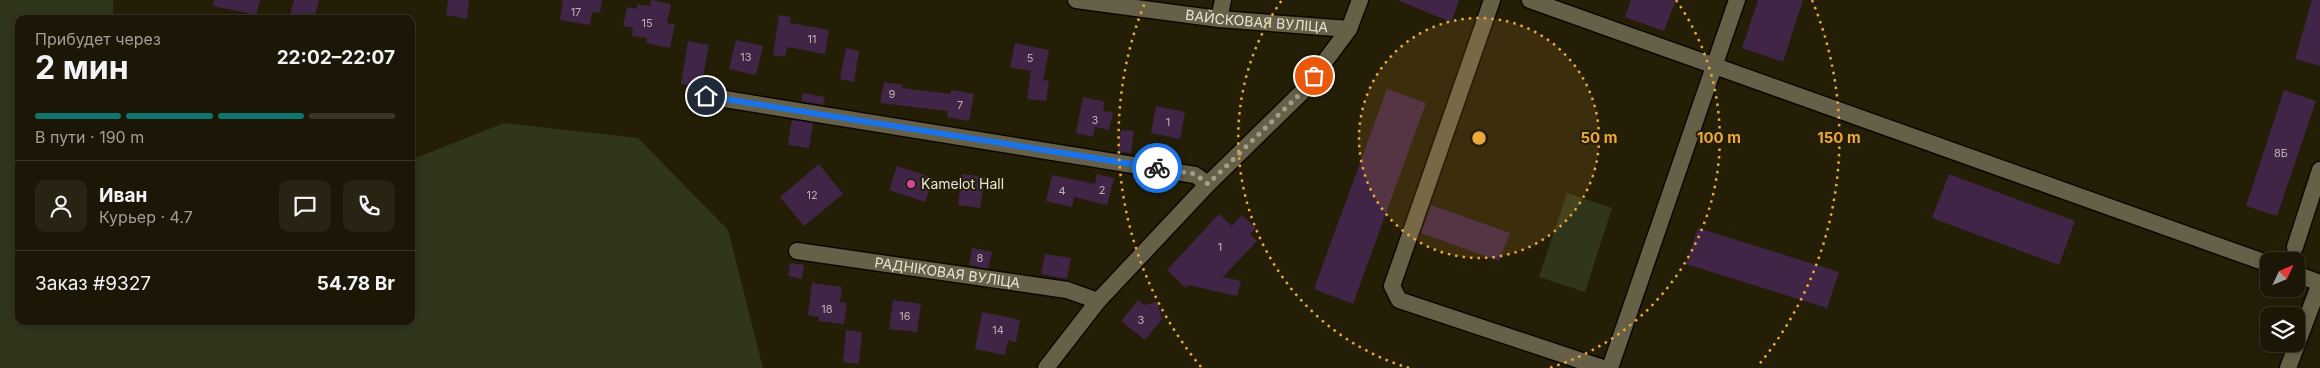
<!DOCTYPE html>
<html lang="ru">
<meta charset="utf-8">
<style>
:root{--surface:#1b1605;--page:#282313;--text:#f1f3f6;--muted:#a09f9a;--line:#393527;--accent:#0f766e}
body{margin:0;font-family:Inter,sans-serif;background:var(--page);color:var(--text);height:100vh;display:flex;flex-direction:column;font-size:19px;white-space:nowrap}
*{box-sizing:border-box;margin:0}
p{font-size:16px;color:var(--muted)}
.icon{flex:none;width:28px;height:28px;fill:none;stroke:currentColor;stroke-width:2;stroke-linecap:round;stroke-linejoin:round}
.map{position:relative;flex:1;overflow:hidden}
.side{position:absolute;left:15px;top:15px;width:400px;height:310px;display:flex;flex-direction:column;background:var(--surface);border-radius:10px;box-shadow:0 2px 8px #0003,0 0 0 1px var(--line)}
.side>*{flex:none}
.needle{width:32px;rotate:46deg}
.tools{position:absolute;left:2260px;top:252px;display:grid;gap:10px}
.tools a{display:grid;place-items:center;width:45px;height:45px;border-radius:10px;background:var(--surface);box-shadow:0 2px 8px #0003,0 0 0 1px var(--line);font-size:25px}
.pin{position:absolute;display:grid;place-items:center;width:42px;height:42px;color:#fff;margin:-21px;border:2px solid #fff;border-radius:50%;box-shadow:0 1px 5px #0007}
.courier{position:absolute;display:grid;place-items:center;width:50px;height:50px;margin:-25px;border:4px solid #1a73e8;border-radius:50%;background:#fff;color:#222;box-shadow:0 1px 6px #0007}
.headline em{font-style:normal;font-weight:700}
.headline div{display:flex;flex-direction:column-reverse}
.headline{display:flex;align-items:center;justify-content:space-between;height:85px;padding:0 20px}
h1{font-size:32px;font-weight:700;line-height:38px}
.bar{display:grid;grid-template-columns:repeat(4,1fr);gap:8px 5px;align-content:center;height:60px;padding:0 20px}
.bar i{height:6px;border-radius:4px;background:var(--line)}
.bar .on{background:var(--accent)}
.bar p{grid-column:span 4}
.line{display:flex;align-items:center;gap:12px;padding:0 20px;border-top:1px solid var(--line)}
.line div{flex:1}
.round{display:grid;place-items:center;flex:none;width:52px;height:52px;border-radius:10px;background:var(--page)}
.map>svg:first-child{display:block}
</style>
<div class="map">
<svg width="2320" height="368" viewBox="0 0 2320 368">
<rect width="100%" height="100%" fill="#241e07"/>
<path fill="#2f361c" d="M 0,0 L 113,0 L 113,16 L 117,19 L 19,19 L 19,321 L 411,321 L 411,160 L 504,123 L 638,138 L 728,230 L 763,368 L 0,368 Z
M 1567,193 L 1612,208 L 1585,292 L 1539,277 Z"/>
<path fill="#402546" d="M 214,0 L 260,0 L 256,15 L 213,6 Z
M 294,0 L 319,0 L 314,19 L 289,19 Z
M 448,0 L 469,0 L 467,19 L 446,15 Z
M 563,0 L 602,0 L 600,13 L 592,12 L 590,25 L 560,20 Z
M 651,0 L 671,4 L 667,23 L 675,24 L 670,48 L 646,43 L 647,38 L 632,36 L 633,28 L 623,26 L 627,7 L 637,9 L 637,4 L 650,6 Z
M 1397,0 L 1459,0 L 1451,22 Z
M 1631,0 L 1676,0 L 1664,31 L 1625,17 Z
M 1758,0 L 1803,0 L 1783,62 L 1742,48 Z
M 2312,0 L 2320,0 L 2320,66 L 2295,59 Z
M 779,15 L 791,17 L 790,23 L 829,30 L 825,54 L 787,47 L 785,57 L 773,55 Z
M 736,40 L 763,46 L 756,75 L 729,69 Z
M 688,41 L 709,45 L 701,87 L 681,84 Z
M 1015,43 L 1049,50 L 1043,80 L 1049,81 L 1046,101 L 1027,99 L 1031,71 L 1010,67 Z
M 846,48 L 859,51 L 854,82 L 840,79 Z
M 884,82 L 903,85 L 902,88 L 951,94 L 951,90 L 974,94 L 969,121 L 947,117 L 948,111 L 880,103 Z
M 1387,89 L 1426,103 L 1353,304 L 1314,289 Z
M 2284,90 L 2316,101 L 2277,216 L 2246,206 Z
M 803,93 L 825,97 L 823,105 L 801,101 Z
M 1083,97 L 1105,102 L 1103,111 L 1113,112 L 1109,130 L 1095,127 L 1093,137 L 1076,133 Z
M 1156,106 L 1185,112 L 1180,139 L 1151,133 Z
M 792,120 L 813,123 L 809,148 L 788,145 Z
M 1121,130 L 1134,131 L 1131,153 L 1118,151 Z
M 819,164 L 843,194 L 804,226 L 780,197 Z
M 897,166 L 933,178 L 925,202 L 889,190 Z
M 962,174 L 985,177 L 980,208 L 958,205 Z
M 1097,174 L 1114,178 L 1107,205 L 1074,197 L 1072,207 L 1046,201 L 1052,175 L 1095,184 Z
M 1949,174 L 2075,221 L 2059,265 L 1932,218 Z
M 1431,205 L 1510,233 L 1499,261 L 1421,233 Z
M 1219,214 L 1232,226 L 1242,215 L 1256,228 L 1250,234 L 1257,241 L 1223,277 L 1241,281 L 1237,296 L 1188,285 L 1186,288 L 1167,270 Z
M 1698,228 L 1839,272 L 1827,308 L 1686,264 Z
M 972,248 L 992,252 L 988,269 L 969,265 Z
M 1045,254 L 1071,258 L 1067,279 L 1041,274 Z
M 790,263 L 804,265 L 802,279 L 788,276 Z
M 812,283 L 842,287 L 840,302 L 847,303 L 844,324 L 818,321 L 819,317 L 808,315 Z
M 893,300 L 921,304 L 917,332 L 889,329 Z
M 1138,300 L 1144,305 L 1157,302 L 1162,319 L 1145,340 L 1121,321 Z
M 982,312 L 1020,320 L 1016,342 L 1008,340 L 1005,355 L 975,349 Z
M 846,330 L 862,332 L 859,364 L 843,362 Z"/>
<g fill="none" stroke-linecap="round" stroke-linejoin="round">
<g stroke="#0d0700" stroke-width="19">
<g id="minor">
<path id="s1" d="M 1076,0 L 1219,19 L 1349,29"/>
<path d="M 1492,0 L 1392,286 L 1399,300 L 1603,368"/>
<path d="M 1530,0 L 2269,264"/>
<path d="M 1219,19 L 1223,0"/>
<path d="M 706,96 L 1195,175 L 1208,184"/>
<path d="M 2295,247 L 2320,170"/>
<path id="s2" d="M 797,251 L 1067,290 L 1098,301"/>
<path d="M 2296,274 L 2320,283"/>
<path d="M 1046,368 L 1098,301 L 1208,184 L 1302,92 L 1349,29 L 1360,0"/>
<path d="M 1610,368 L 1737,0"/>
<path d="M 2288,368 L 2320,283"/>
</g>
</g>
<use href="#minor" stroke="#676048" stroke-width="16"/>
</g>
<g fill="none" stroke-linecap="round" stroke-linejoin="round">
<path stroke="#a39e8d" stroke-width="5" stroke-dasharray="0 9" d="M 1157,168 L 1195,174 L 1208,184 L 1302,92 L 1314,76"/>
<path stroke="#1a73e8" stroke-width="6" d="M 706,96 L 1157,168"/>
</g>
<circle cx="1479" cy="138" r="120" fill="#eda83b" fill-opacity=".12"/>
<g fill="none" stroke="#eda83b" stroke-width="2.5" stroke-dasharray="2.5 5">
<circle cx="1479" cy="138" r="120"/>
<path d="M1409 368A240 240 0 0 1 1282 0M1676 0A240 240 0 0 1 1549 368"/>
<path d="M1201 367A360 360 0 0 1 1146 0M1812 0A360 360 0 0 1 1757 367"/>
</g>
<circle fill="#d1479c" stroke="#241e07" stroke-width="2" cx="911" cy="184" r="5"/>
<g text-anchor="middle" stroke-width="4" stroke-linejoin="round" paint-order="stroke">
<g font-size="11" fill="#bdb4b1">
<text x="576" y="16">17</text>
<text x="647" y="27">15</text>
<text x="812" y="43">11</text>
<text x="746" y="61">13</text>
<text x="1030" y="62">5</text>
<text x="892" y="98">9</text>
<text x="960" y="109">7</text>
<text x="1095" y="124">3</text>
<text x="1168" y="126">1</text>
<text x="2281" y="157">8Б</text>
<text x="1102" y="194">2</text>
<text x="1062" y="195">4</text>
<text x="812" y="199">12</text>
<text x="1220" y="251">1</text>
<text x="980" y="262">8</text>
<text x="827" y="313">18</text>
<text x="905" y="320">16</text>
<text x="1141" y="324">3</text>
<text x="998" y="334">14</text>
</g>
<g font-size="14" fill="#e7e3d5" stroke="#241e07">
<text dy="5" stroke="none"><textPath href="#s1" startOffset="182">ВАЙСКОВАЯ ВУЛІЦА</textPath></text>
<text dy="5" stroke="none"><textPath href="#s2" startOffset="152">РАДНІКОВАЯ ВУЛІЦА</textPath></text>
</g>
<g font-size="14" fill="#e7e3d5" stroke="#241e07" text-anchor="start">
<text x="921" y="189">Kamelot Hall</text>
</g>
</g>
<circle cx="1479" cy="138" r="8" fill="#eda83b" stroke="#241e07" stroke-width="2.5"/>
<g font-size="15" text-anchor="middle" font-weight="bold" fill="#eda83b" stroke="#241e07" stroke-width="4" stroke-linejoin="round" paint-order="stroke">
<text x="1599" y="143">50 m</text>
<text x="1719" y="143">100 m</text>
<text x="1839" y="143">150 m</text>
</g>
</svg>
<div class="tools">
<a><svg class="needle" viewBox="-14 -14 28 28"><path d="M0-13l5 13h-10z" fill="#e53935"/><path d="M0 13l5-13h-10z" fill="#a09f9a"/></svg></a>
<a><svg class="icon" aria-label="layers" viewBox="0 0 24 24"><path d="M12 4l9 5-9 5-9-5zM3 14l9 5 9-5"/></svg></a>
</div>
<div class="pin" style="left:1314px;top:76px;background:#ea580c"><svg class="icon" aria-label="bag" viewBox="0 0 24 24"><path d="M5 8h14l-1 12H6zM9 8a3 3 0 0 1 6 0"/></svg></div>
<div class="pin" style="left:706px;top:96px;background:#1f2937"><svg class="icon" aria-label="home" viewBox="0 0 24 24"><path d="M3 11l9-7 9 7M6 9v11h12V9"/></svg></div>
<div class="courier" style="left:1157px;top:168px"><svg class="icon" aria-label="bike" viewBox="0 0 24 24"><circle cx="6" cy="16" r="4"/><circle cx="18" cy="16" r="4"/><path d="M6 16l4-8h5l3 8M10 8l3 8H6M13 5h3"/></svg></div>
<section class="side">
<div class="headline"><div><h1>2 мин</h1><p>Прибудет через</p></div><em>22:02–22:07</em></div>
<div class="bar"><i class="on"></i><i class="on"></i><i class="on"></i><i></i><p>В пути · 190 m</p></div>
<div class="line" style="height:90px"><a class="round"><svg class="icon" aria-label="person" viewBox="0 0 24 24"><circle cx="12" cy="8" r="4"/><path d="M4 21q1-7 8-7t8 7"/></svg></a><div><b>Иван</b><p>Курьер · 4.7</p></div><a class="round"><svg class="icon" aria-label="chat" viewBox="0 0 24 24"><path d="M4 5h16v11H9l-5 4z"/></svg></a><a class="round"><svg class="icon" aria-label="phone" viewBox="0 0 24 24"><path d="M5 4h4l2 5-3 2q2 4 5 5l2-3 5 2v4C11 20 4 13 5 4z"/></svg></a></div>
<div class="line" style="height:65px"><div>Заказ #9327</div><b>54.78 Br</b></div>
</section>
</div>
